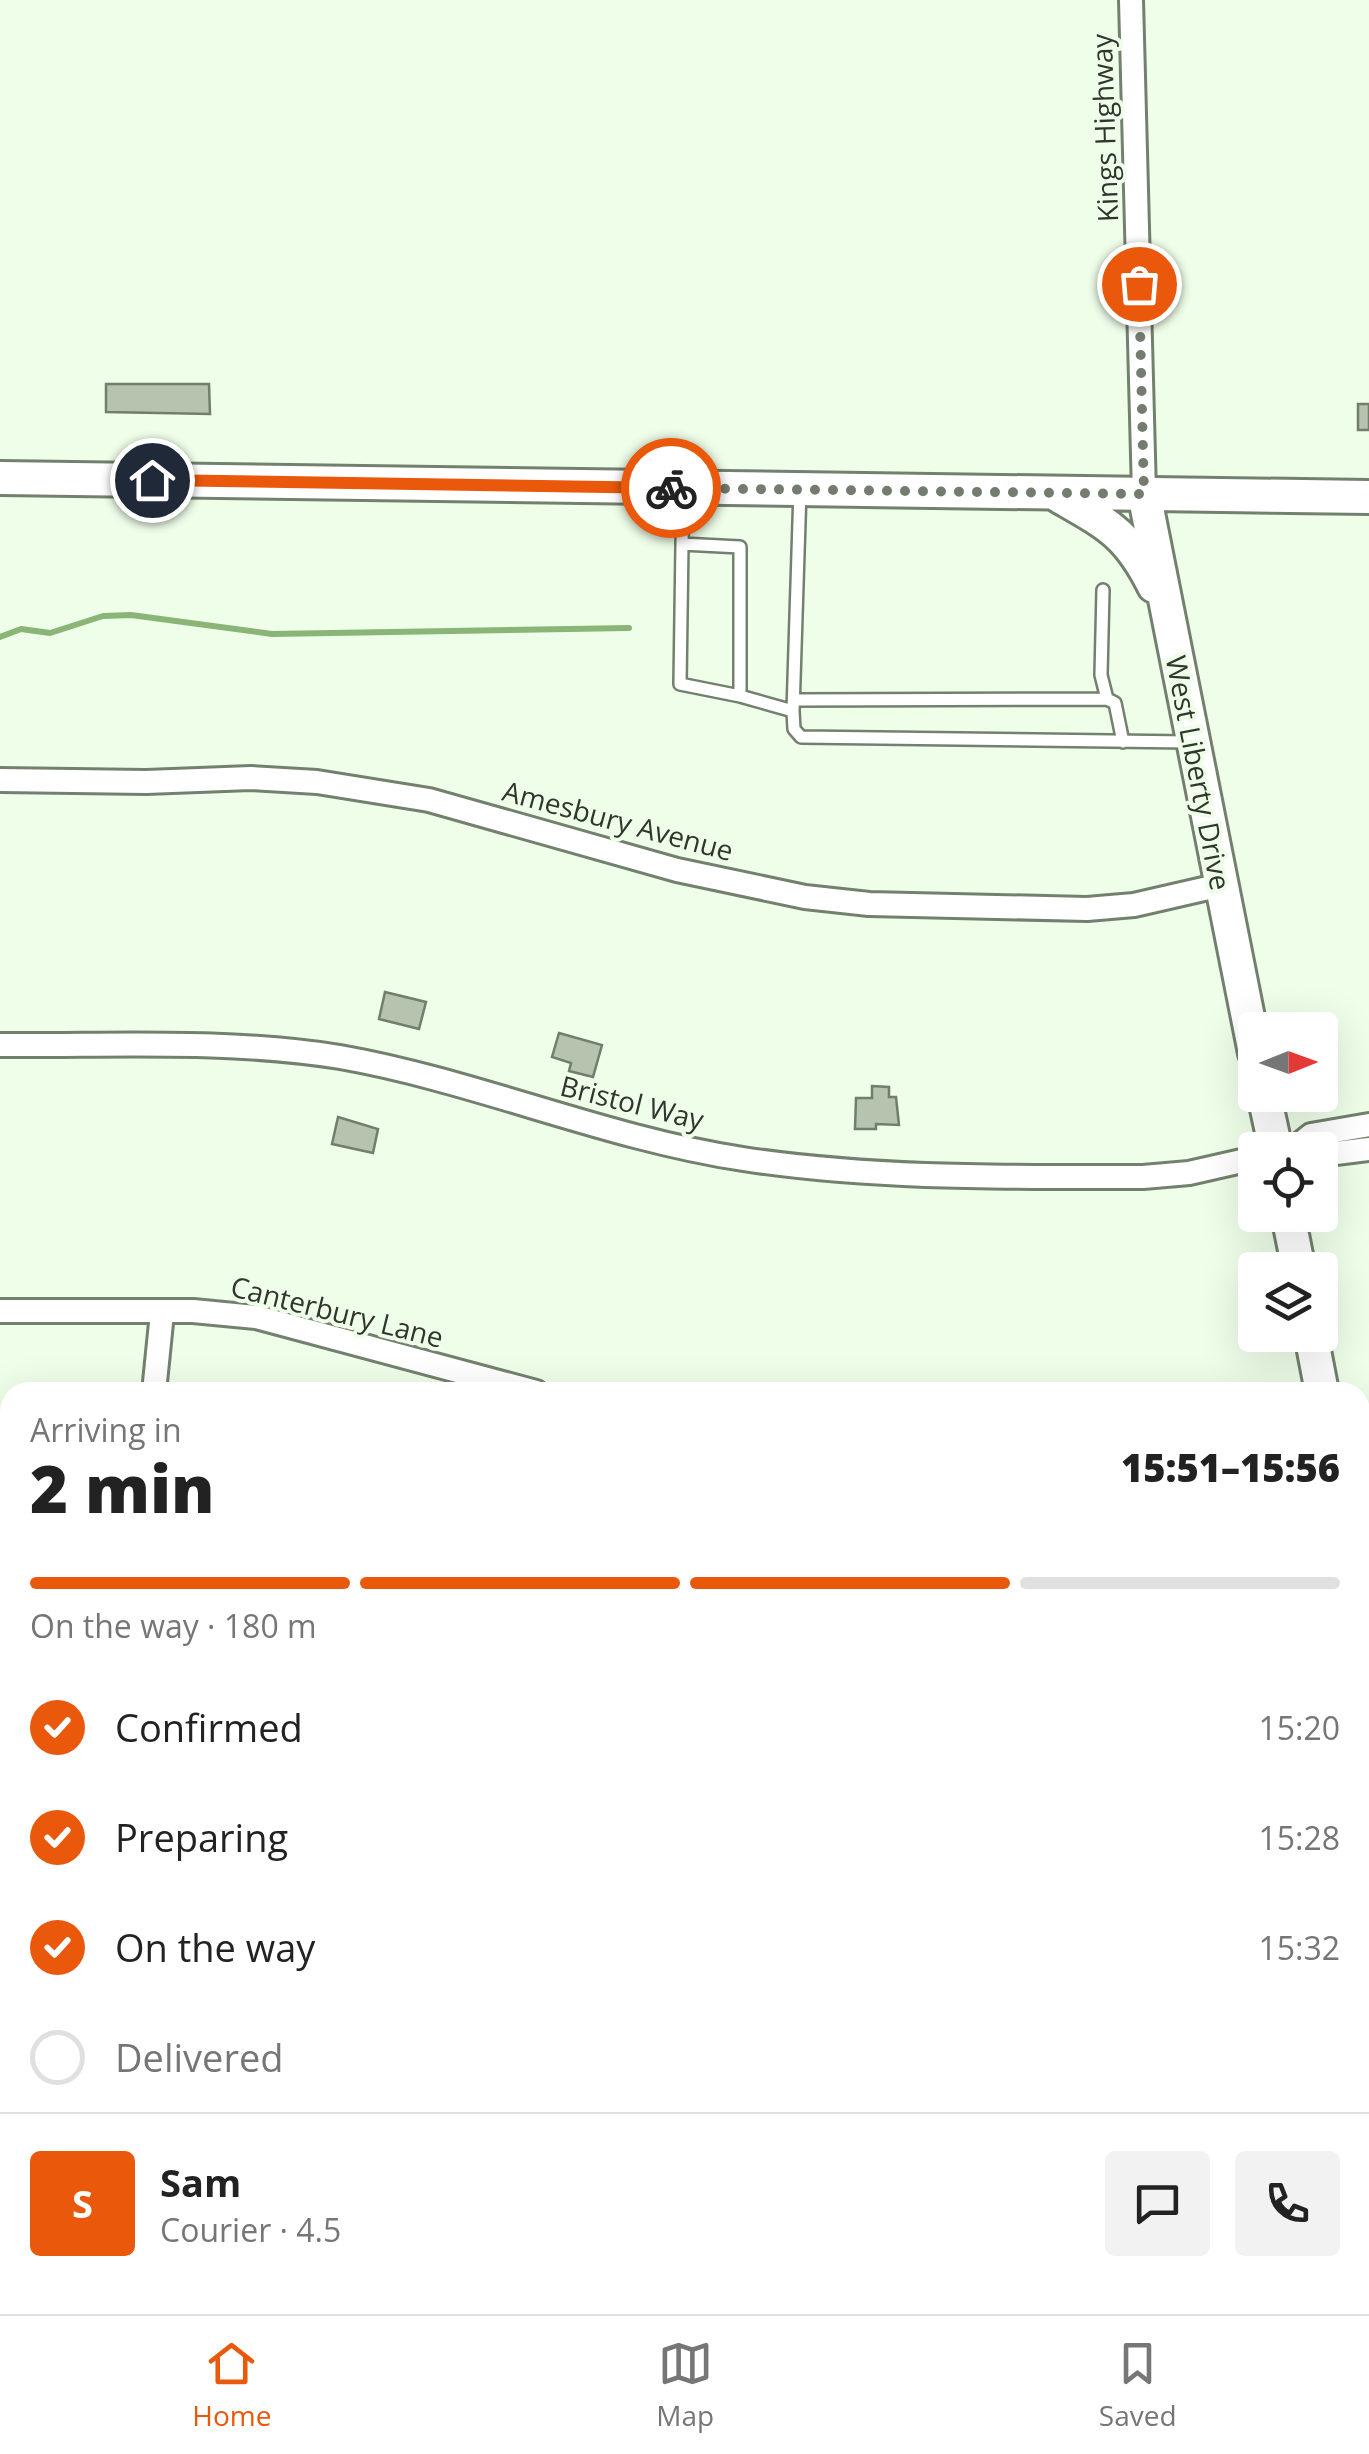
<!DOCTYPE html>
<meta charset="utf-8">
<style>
:root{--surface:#fff;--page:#f2f2f2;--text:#222;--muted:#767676;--line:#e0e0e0;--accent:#ea580c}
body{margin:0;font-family:"Open Sans",sans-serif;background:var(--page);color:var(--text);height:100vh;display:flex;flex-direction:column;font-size:38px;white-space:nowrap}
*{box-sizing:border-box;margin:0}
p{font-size:32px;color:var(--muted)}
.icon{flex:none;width:55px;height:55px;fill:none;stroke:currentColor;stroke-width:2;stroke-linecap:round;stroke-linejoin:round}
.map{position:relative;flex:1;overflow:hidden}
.details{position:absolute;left:0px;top:1382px;width:1370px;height:932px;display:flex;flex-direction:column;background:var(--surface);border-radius:30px 30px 0 0;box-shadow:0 10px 40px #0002}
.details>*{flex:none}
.needle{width:65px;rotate:89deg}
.tools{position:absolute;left:1238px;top:1012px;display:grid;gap:20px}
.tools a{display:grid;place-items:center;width:100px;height:100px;border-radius:10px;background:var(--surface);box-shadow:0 10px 40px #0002;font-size:50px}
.pin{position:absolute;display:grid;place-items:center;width:85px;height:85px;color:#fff;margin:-42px;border:5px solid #fff;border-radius:50%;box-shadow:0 2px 10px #0007}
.courier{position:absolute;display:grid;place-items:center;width:100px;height:100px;margin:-50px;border:8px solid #ea580c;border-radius:50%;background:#fff;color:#222;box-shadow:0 2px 12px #0007}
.head em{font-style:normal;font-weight:800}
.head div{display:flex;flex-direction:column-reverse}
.head{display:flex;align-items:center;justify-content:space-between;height:170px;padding:0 30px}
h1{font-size:65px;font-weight:800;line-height:75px}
.bar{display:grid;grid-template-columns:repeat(4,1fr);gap:15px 10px;align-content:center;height:120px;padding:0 30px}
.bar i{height:12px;border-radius:8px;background:var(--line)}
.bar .selected{background:var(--accent)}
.bar p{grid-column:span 4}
.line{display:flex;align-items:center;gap:25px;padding:0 30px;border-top:2px solid var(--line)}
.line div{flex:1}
.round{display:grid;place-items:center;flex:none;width:105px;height:105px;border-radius:10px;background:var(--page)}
ol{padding:0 30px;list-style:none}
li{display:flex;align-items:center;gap:30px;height:110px}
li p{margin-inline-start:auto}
li .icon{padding:10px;border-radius:50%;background:var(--accent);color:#fff;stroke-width:4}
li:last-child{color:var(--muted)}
li i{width:55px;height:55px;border:5px solid var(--line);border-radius:50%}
.menu{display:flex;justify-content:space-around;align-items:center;height:140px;border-top:2px solid var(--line);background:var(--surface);font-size:28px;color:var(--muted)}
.menu a{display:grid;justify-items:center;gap:5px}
.menu .selected{color:var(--accent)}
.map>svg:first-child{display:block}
</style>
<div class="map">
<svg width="1369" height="2314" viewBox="0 0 1369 2314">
<rect width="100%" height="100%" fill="#effee9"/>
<path fill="#d1f4c1" d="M 0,2117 L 10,2118 L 10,2261 L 0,2259 Z
M 1369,2226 L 1369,2314 L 837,2314 L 881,2305 L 1360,2305 L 1360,2227 Z
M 205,2305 L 634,2305 L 653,2314 L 230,2314 Z"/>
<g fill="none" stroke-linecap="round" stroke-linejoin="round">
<path stroke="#8bb477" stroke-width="6" d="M 0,637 L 21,629 L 50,633 L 103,616 L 131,615 L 272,634 L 629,628
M 0,2215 L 10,2218
M 467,2305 L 479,2314
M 980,2305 L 1013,2314
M 884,2314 L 898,2305"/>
</g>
<path fill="#b5c3af" stroke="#717e6b" stroke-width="2.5" d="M 106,384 L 209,384 L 210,414 L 106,412 Z
M 1358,404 L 1369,404 L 1369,430 L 1358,430 Z
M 385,992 L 426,1002 L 419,1029 L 379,1019 Z
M 559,1033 L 602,1045 L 593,1077 L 569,1071 L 571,1063 L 552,1057 Z
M 872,1086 L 889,1087 L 889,1097 L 896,1097 L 899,1125 L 876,1124 L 876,1129 L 855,1129 L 856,1098 L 872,1098 Z
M 338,1117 L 378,1129 L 373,1153 L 332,1144 Z
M 3,1497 L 10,1501 L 10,1539 L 0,1548 L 0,1499 Z"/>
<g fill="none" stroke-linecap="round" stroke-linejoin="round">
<g stroke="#73806d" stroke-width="16">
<path id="lane" d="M 800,490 L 793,711 L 794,729 L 801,737 L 1188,742
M 682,544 L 683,489
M 1103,590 L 1101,675 L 1107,699
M 740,696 L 680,684 L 682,544 L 740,547 L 740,696 L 793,711
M 795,700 L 1107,699 L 1115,703 L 1123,742"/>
</g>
<g stroke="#73806d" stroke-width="28">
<path id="street" d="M 1131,0 L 1144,493
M 0,780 L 146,782 L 251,778 L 317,782 L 429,800 L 677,870 L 805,897 L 869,904 L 1087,909 L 1134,905 L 1221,885
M 0,1045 C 113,1046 228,1039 340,1057 C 476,1081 605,1138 743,1159 C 874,1179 1010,1177 1143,1177 L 1189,1173 L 1255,1158
M 1285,1150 L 1295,1148 L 1311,1135 L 1369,1125
M 1320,1155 L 1369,1149
M 0,1311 L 193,1311 L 256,1317 L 536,1392
M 154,1392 L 162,1313
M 0,1610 L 10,1602
M 0,1983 L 10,1984
M 1360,2112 L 1369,2111"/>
</g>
<g stroke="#73806d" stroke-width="38">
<path id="secondary" d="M 0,478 L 1369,497
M 1144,493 L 1255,1053
M 1057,495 C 1107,524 1127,532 1154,586
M 1264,1095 L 1276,1150
M 1288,1215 L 1299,1270
M 1311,1335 L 1322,1392
M 1360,1599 L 1369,1648"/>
</g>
<path stroke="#889284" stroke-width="4" stroke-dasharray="2.5 8" stroke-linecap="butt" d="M 0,2185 L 10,2188
M 361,2305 L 382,2314"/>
<use href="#lane" stroke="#fff" stroke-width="11"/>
<use href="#street" stroke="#fff" stroke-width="22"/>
<use href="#secondary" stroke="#fff" stroke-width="32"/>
</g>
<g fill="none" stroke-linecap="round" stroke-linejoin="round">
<path stroke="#737c6f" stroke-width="10" stroke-dasharray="0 18" d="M 671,488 L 1144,494 L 1139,284"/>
<path stroke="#ea580c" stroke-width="12" d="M 152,480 L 671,488"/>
</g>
<g text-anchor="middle" stroke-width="8" stroke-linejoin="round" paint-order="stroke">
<g font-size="28" fill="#30362e" stroke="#effee9">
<text transform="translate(1105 128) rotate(-92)" y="10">Kings Highway</text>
<text transform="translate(1198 773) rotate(79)" y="10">West Liberty Drive</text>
<text transform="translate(618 821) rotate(15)" y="10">Amesbury Avenue</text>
<text transform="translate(632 1103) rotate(14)" y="10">Bristol Way</text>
<text transform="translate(337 1312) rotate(14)" y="10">Canterbury Lane</text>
</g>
</g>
</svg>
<div class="tools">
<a><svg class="needle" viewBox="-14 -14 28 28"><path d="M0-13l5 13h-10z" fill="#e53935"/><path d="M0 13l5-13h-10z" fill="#767676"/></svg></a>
<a><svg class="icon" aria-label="locate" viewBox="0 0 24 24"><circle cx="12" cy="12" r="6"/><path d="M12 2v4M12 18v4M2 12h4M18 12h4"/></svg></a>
<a><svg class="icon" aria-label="layers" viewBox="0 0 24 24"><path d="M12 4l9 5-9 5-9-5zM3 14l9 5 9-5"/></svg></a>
</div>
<div class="pin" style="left:1139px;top:284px;background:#ea580c"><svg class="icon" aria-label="bag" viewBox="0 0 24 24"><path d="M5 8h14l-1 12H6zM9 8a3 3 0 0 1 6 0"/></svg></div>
<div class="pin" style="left:152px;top:480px;background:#1f2937"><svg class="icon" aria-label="home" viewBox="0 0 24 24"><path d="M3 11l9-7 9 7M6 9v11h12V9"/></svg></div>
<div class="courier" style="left:671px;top:488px"><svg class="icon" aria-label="bike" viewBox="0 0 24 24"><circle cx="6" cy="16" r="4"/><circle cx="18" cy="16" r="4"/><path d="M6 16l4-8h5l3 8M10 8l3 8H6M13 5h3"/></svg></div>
<section class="details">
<div class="head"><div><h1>2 min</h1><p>Arriving in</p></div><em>15:51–15:56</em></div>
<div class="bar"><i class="selected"></i><i class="selected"></i><i class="selected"></i><i></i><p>On the way · 180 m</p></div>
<ol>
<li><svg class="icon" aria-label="check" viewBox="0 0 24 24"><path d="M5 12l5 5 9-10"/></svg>Confirmed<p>15:20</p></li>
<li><svg class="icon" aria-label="check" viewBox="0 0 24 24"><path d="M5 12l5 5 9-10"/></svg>Preparing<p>15:28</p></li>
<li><svg class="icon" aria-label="check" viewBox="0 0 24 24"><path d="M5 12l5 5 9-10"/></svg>On the way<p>15:32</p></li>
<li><i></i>Delivered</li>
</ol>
<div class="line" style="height:180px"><b class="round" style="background:var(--accent);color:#fff">S</b><div><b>Sam</b><p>Courier · 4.5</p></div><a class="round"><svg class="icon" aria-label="chat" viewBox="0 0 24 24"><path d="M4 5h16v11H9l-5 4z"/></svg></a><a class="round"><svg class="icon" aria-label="phone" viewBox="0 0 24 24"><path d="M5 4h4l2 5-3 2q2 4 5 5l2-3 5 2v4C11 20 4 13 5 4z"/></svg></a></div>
</section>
</div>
<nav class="menu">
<a class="selected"><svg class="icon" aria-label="home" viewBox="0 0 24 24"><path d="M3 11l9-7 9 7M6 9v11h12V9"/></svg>Home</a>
<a><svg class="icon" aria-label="map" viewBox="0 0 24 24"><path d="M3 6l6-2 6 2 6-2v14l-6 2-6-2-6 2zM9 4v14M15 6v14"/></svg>Map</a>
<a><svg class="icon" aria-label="saved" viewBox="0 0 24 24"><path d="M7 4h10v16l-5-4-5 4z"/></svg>Saved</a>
</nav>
